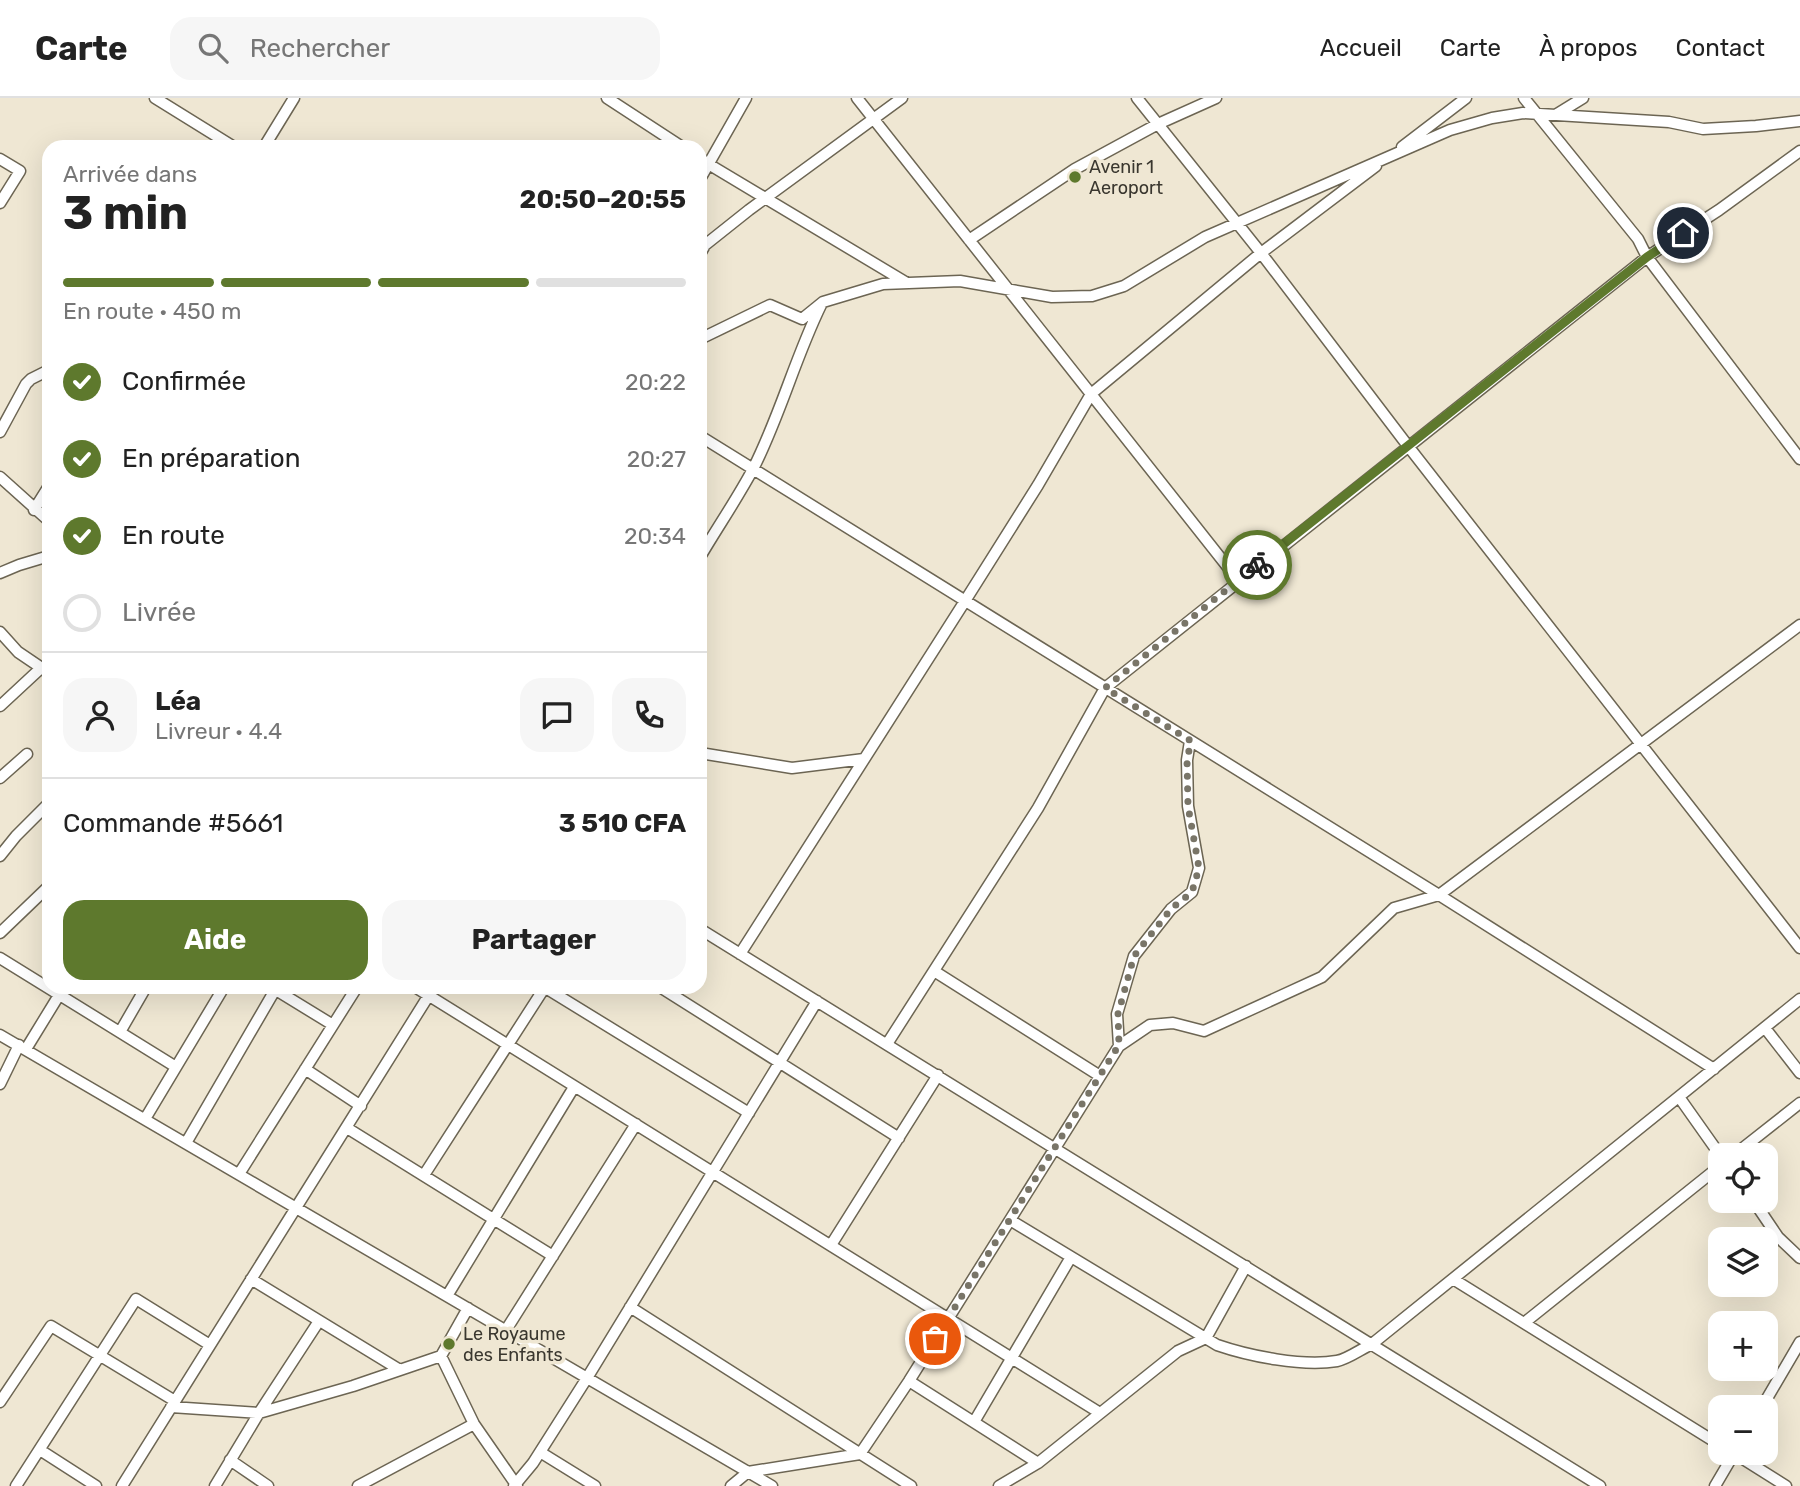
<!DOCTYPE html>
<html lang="fr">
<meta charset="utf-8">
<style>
:root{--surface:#fff;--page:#f6f6f6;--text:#222;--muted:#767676;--line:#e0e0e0;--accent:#5e792d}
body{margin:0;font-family:Rubik,sans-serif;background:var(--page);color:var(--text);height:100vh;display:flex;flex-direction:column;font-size:26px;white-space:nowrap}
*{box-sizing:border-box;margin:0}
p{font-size:23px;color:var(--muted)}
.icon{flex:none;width:38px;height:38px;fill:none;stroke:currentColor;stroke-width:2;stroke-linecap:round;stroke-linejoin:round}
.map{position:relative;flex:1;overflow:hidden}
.side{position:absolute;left:42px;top:42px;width:665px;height:854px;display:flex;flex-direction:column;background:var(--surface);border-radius:21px;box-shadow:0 7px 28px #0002}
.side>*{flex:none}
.tools{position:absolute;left:1708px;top:1045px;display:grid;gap:14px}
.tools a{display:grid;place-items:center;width:70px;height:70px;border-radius:14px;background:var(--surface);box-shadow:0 7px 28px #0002;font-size:35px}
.pin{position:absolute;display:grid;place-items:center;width:60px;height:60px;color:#fff;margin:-30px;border:4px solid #fff;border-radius:50%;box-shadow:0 2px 7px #0007}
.courier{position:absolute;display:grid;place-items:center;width:70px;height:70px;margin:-35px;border:5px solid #5e792d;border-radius:50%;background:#fff;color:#222;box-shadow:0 2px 9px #0007}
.overview em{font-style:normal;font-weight:700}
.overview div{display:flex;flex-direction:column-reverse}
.overview{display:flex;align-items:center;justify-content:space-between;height:119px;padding:0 21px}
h1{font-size:46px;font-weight:700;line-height:52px}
.bar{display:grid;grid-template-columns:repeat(4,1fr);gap:10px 7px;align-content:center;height:84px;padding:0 21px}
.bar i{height:9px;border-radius:5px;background:var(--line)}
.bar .selected{background:var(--accent)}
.bar p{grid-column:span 4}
.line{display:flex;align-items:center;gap:18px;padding:0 21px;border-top:2px solid var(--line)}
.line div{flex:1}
.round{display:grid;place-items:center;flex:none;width:74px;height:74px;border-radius:21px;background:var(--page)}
ol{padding:0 21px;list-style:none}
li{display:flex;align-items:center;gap:21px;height:77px}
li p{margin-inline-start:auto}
li .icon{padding:7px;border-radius:50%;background:var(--accent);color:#fff;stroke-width:4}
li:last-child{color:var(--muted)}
li i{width:38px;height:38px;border:4px solid var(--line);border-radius:50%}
.cta{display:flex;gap:14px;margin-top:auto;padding:14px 21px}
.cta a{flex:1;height:80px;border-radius:21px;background:var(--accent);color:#fff;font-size:28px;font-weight:700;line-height:80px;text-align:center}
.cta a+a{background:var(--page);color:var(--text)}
header{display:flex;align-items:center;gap:42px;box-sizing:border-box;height:98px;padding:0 35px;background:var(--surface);border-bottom:2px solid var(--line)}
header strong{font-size:33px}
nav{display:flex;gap:38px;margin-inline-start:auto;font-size:24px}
.search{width:490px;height:63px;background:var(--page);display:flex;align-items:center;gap:18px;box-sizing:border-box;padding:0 24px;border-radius:21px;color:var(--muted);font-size:26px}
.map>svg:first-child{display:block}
</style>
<header>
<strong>Carte</strong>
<div class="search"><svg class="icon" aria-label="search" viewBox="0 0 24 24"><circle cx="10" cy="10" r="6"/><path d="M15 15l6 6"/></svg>Rechercher</div>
<nav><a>Accueil</a><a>Carte</a><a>À propos</a><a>Contact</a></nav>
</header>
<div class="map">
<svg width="1800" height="1388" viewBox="0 0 1800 1388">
<rect width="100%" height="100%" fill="#efe7d3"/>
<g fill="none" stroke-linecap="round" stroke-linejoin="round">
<g stroke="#6c6553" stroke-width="13">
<path id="street" d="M 155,0 L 234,49
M 607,0 L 682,49
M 857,0 L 1238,482
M 1137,0 L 1261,155 L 1408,348 L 1800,850
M 1524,0 L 1638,141 L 1647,159 L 1800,361
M 1557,16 L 1583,0
M 264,49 L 294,0
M 1402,49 L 1466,0
M 0,61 L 20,73 L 0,105
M 700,61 L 907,185
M 700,81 L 746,0
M 969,142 L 1075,71 L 1158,26 L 1216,0
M 700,156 L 705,147 L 749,112 L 902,0
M 700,241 L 770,207 L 802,221 L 823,204 L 883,186 L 960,183 L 1052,199 L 1092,198 L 1124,188 L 1205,139 L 1450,32 L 1492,20 L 1523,15 L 1669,24 L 1703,31 L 1756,28 L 1800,23
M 0,334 L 26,286 L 31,281 L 49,272
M 700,338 L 1439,797 L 1714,971
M 0,379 L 49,423
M 34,412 L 49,388
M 700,459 C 717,430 737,401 753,371 C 780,318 795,260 821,207
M 0,475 L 19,467 L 49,458
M 0,534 L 18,554 L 49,575
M 0,608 L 41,570
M 700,655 L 792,670 L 864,661
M 0,680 L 27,656
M 0,758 L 16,738 L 49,705
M 700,831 L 1600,1388
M 0,835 L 49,788
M 740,856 L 965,503 L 1038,387 L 1091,296 L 1261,155 L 1376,68
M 0,860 L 176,969
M 934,873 L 1100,978
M 271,889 L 333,927
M 415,889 L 1100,1315
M 544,889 L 749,1015
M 660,889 L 899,1040
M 1765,930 L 1800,975
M 120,934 L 146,889
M 0,937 L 772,1388
M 887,946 L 1038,710 L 1105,590 L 1647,159 L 1719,112 L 1800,53
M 1119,948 L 1117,916 L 1134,858 L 1171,811 L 1192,794 L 1199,770 L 1188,708 L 1187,662 L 1190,643
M 26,951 L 64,889
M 305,971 L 361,1008
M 0,986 L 19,947
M 1679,999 L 1720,1057
M 145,1021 L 224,889
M 347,1030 L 553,1158
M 186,1045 L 275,892
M 1734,1057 L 1800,1005
M 239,1076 L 357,889
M 424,1077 L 545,889
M 1753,1102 L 1778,1139 L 1800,1160
M 1010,1122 L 1217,1247 C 1249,1258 1303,1269 1337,1263 C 1348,1261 1361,1251 1372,1246 L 1800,901
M 831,1147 L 938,977
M 251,1181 L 400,1272
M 1453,1181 L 1720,1347
M 447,1198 L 574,989
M 630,1209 L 911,1388
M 1524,1225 L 1720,1068
M 506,1232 L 636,1026
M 441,1258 L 474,1326 L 517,1388
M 909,1283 L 1038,1365
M 0,1304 L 51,1228 L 175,1303
M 171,1309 L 259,1315 L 353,1288 L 441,1258 L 468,1210
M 1762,1309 L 1800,1244
M 974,1324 L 1071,1159
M 40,1352 L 96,1388
M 540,1354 L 595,1388
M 1732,1354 L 1786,1388
M 230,1362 L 268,1388
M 16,1388 L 136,1201 L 210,1247
M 122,1388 L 434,889
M 215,1388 L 259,1315 L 319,1223
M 358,1388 L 474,1326
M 514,1388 L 533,1365 L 587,1280 L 817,903
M 731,1388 L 748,1374 L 860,1356 L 909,1283 L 1119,948 L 1150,927 L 1173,925 L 1204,933 L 1322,879 L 1394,810 L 1439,797 L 1800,527
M 999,1388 L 1038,1365 L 1178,1253 L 1206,1240 L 1246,1168
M 1715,1388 L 1735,1354"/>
</g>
<use href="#street" stroke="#fff" stroke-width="10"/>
</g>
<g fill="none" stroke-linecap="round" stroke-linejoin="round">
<path stroke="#797568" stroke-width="7" stroke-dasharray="0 12.6" d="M 935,1241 L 1119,947 L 1118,916 L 1134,858 L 1171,811 L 1192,794 L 1199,770 L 1188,708 L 1187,662 L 1191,643 L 1105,590 L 1257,467"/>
<path stroke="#5e792d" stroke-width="9" d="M 1257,467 L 1647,159 L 1683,135"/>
</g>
<g fill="#5e792d" stroke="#efe7d3" stroke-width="2.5">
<circle cx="1075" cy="79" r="7"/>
<circle cx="449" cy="1246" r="7"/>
</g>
<g text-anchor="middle" stroke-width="7" stroke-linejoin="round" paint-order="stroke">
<g font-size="18" fill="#3a372f" stroke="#efe7d3" text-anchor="start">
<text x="1089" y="75">Avenir 1<tspan x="1089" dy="21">Aeroport</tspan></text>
<text x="463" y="1242">Le Royaume<tspan x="463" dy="21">des Enfants</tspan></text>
</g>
</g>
</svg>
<div class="tools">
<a><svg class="icon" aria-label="locate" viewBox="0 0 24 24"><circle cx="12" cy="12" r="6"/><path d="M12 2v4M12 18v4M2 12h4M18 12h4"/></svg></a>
<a><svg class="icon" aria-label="layers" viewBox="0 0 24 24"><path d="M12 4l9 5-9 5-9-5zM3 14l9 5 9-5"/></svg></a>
<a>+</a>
<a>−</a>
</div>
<div class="pin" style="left:935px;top:1241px;background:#ea580c"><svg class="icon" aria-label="bag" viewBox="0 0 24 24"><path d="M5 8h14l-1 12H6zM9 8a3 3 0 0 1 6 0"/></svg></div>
<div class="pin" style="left:1683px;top:135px;background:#1f2937"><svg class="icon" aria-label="home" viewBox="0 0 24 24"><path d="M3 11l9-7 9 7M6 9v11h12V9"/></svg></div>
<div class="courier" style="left:1257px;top:467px"><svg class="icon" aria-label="bike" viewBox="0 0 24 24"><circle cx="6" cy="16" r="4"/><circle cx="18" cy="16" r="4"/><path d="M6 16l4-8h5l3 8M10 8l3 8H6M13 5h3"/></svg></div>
<section class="side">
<div class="overview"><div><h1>3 min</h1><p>Arrivée dans</p></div><em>20:50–20:55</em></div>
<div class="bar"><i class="selected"></i><i class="selected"></i><i class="selected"></i><i></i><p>En route · 450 m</p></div>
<ol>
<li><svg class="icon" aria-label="check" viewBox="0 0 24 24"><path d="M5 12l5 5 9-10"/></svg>Confirmée<p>20:22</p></li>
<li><svg class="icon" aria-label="check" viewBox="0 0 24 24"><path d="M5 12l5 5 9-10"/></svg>En préparation<p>20:27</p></li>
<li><svg class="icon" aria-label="check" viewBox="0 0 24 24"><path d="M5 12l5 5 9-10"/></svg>En route<p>20:34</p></li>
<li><i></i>Livrée</li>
</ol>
<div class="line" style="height:126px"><a class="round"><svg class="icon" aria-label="person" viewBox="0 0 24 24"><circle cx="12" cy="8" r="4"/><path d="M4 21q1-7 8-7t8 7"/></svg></a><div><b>Léa</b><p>Livreur · 4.4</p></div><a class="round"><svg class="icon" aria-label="chat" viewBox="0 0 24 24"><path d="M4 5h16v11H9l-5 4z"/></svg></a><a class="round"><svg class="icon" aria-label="phone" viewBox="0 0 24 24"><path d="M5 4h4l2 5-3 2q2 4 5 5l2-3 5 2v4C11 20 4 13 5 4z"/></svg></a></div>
<div class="line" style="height:91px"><div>Commande #5661</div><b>3 510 CFA</b></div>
<div class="cta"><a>Aide</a><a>Partager</a></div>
</section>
</div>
